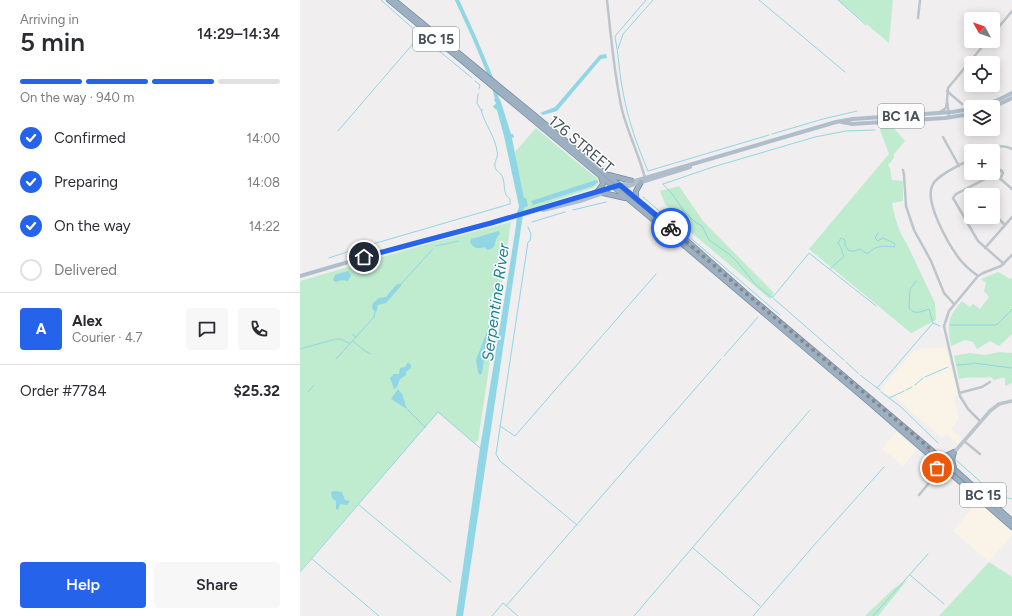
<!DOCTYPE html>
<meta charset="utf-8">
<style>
:root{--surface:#fff;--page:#f7f7f7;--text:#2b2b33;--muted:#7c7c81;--line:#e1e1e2;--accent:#2563eb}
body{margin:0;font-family:Figtree,sans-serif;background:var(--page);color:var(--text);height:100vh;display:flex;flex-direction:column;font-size:15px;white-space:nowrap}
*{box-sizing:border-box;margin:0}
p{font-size:13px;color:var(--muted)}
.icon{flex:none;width:22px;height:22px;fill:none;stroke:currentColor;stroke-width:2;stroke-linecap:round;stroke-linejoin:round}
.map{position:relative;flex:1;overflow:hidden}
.panel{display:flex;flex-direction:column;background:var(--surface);width:300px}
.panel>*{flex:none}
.needle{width:26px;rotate:310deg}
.tools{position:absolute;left:664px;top:12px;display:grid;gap:8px}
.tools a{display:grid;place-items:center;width:36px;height:36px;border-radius:4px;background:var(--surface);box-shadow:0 2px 10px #0003;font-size:20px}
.pin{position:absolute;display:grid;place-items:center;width:34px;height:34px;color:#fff;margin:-17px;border:2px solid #fff;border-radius:50%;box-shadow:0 1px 4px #0007}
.courier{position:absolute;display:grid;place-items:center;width:40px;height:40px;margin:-20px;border:3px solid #2563eb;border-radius:50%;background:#fff;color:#222;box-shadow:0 1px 5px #0007}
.summary em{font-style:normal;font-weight:600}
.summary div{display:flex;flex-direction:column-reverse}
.summary{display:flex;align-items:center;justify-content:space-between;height:68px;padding:0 20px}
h1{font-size:26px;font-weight:600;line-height:30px}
.bar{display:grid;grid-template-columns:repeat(4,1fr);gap:6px 4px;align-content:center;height:48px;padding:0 20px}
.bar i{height:5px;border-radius:3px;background:var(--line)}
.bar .selected{background:var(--accent)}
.bar p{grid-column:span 4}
.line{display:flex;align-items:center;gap:10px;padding:0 20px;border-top:1px solid var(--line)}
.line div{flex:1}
.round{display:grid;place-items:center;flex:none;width:42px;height:42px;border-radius:4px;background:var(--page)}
ol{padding:0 20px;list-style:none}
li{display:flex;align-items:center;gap:12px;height:44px}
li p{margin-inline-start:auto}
li .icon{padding:4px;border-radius:50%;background:var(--accent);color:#fff;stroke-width:4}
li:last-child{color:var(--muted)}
li i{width:22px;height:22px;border:2px solid var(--line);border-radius:50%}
.action{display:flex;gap:8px;margin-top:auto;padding:8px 20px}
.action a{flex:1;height:46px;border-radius:4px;background:var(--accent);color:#fff;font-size:16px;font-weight:600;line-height:46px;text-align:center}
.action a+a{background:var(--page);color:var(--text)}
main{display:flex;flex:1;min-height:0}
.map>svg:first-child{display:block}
</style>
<main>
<section class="panel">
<div class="summary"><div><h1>5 min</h1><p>Arriving in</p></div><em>14:29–14:34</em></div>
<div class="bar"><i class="selected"></i><i class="selected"></i><i class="selected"></i><i></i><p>On the way · 940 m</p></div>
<ol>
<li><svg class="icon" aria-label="check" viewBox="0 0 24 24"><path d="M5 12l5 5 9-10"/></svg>Confirmed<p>14:00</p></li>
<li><svg class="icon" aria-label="check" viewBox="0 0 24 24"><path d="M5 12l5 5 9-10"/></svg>Preparing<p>14:08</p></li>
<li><svg class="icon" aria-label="check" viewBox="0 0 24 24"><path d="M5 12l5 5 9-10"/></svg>On the way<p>14:22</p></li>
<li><i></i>Delivered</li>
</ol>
<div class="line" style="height:72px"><b class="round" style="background:var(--accent);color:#fff">A</b><div><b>Alex</b><p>Courier · 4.7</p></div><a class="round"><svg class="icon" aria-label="chat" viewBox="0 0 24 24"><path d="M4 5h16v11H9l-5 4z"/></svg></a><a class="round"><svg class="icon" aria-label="phone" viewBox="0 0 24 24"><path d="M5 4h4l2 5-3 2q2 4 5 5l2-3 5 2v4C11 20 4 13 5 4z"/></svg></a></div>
<div class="line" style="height:52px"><div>Order #7784</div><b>$25.32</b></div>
<div class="action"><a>Help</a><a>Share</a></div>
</section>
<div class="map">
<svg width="712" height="616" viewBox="0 0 712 616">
<rect width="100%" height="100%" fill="#f0eeee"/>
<path fill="#faf4e8" d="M 646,346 L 658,395 L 654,397 L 659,419 L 651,429 L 662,439 L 658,444 L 646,434 L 642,438 L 599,401 L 596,396 L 590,397 L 581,389 L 614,350 L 616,351 L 622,348 L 641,348 Z
M 596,432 L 617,449 L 603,466 L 582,449 Z
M 678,501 L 712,530 L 712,535 L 689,562 L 653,531 Z"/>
<path fill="#bfebce" d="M 538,0 L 593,0 L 589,43 Z
M 586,126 L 592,126 L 605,141 L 594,154 L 594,158 L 588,165 L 590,168 L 592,180 L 603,181 L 603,201 L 592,203 C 594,216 599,233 607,244 L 635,303 L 636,320 L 611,333 L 509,249 L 589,154 L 579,127 Z
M 236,128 C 256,145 276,162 298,179 L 299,181 L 298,184 L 293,188 L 224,211 L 224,208 L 228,206 L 224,199 L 215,152 Z
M 379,186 L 403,221 L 474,293 L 470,299 L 379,222 L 379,218 L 365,204 L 360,191 Z
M 211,222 L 178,441 L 176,441 L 176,444 L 138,412 L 0,571 L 0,281 L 127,244 Z
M 698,272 L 710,279 L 712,278 L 712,334 L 699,346 L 690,341 L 677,349 L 673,342 L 665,340 L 651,346 C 647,324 647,318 662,301 L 670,307 L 673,304 L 680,309 L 689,297 L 684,291 L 686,283 L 681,279 Z
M 699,352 L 712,353 L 712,383 L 705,386 L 705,378 L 702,378 L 694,380 L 691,377 C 680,379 671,376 659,379 L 654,356 L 669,353 L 685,355 Z
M 689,562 L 712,577 L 712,616 L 639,616 Z
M 608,579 L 578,616 L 565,616 L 593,589 Z"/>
<path fill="#90d6e4" d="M 306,54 L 307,58 L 301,59 L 257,111 L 243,115 L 240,113 L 255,107 L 298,57 L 300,55 Z
M 194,99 L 200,99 L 211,134 L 213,134 L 214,137 L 212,138 L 224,198 L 226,198 L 228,206 L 224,208 L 221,228 L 163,616 L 156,616 L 180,448 L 207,283 L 216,226 L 217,213 L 219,206 L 204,136 L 197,110 L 194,108 L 193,106 L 196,104 Z
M 296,180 L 298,182 L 293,186 L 233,205 L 231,201 Z
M 199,231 L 200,234 C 193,239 198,248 188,250 L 184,247 C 177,250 173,247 170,242 L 171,239 Z
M 48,271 L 51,275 L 48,281 L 42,280 L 36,282 L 33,280 L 35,275 Z
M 98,284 L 101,284 L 101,286 L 86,303 L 78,305 L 76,313 L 72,308 L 73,303 L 79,298 L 86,297 L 94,287 Z
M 189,324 L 182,373 L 180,375 L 178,372 L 176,360 L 186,334 Z
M 108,362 L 111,365 L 111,368 L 106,372 L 106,375 L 100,379 L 97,387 L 94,389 L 90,378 L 94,374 L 99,374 L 100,368 L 105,367 Z
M 98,389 L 102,394 L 107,409 L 91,399 Z
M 35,491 L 42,492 L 45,500 L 50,501 L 47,505 L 40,504 L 38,510 L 36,509 L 36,501 L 32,498 L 31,492 Z"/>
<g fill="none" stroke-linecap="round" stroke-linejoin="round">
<path stroke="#90d6e4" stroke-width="1" d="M 81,0 L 134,47
M 346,0 L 316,35 L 315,37 C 319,55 319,74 323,92 C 328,120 337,145 348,171 L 469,135
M 459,0 L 545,72
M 538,0 L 566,25
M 318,49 L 323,34 L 353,0
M 138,50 L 172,78
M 175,81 L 180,85 L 179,89
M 178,94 L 177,103 L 181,110
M 38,131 L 118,38
M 472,134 L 523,119 L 557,111
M 363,184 L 373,195 L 384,211 L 395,222 L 402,226 L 409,240 L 429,254 L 438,263 L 455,284 L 471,297 L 473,297 L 509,253 L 576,306
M 363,184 L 413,167 L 515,137 L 546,131 L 575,130
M 343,197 L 480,315
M 273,210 L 306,202
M 232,222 L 265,212
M 228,227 L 231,234 L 230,241 L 228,242 L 196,454 L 200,461 L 277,525
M 136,246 L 159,241
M 29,258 L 59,248 L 210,204 L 210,199 C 202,194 206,184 202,176 C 200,173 195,170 195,166 C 194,161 199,157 197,151 C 195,136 185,125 181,110 L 183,110
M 530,269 L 544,256 C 541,251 542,247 538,243 L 541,238 L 545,240 L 545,245 L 549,251 L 555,251 L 560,249 L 566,253 L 568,253 L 575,248 L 583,246 L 594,247 L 595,246 L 594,243 L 583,238 L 578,241 L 575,238 L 578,233
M 616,281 L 610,289 L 609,308 C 615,316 622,311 629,309 L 633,323
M 100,285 L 133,249
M 473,298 L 544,360
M 650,325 L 696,325 L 699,323 L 712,309
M 52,334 L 56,337
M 53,341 L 65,351 L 71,354
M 0,349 L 36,339 L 40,339 L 49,343
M 424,356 L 458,317
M 36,359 L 74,317 L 75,312
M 546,362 L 558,373
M 657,365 L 671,364 L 673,363 L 712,368
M 560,375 L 580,390
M 625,377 L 648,367
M 615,385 L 623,378
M 577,388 L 633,323 L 640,326
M 606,390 L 612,387
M 8,392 L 14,385
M 581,392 L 601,407 L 638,443
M 589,398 L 604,391
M 107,409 L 125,427
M 200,426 L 215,436 L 356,274
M 656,460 L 692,492
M 694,494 L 712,499
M 59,505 L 151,582
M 393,548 L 460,606
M 12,559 L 79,616
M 0,572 L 138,412 L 180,448
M 610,575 L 644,604
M 206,606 L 421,359
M 192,616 L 203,603 L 218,616
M 334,616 L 510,410
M 453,616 L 516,543 L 584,467
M 573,616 L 628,554"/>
<path stroke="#90d6e4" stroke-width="4" d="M 157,0 L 174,37 L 192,80
M 194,87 L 198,103"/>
<g stroke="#748da4" stroke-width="6">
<path id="trunk" d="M 89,0 L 386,247 L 570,403 L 712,527
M 94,0 L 386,240 L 449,296 L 655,470 L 712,521
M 309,175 L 332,181
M 297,192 L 303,184 L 301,176
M 303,193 L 325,198
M 336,198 L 336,191 L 341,182
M 638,455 L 646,456 L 654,452
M 634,459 L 637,466 L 636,474
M 654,468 L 652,460 L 654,452
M 636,474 L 643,471 L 650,473"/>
</g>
<path stroke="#bdc5cc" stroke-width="2.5" d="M 307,0 C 311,37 314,74 322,110 C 328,133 339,155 345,178
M 618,18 L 620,0
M 693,34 L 712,11
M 647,91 L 662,104
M 640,112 L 646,108 L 647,102
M 649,117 L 647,100 L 648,88 L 687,41
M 643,137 L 659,166
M 686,151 C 695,146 703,144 712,149
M 671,159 C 660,165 639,174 633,184 C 623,200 648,243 658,257 C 663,264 671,271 678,276
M 603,170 L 604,175 L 606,206 L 614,230 L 631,261 L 644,293 L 654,304
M 696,175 L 712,189
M 700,179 L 703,173 L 701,170 L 696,175 L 691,176 L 656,194 L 653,198 L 678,241 L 704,264
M 693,203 L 693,206
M 693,213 L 705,225
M 685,248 L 712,217
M 659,393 L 682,387 L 690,382
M 680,421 L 668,409 L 660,396 L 644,326 L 649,311 L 678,276 L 683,273 L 701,266 L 712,255
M 664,441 L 680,454
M 619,495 L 643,466"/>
<path stroke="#bdc5cc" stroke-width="3.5" d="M 644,464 L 690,411 L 699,404 L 712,401"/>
<path stroke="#afbeca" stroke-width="4" d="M 678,107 L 696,101 L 712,93
M 693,107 L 712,98
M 542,122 L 552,124 L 645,118 L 671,114
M 322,188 L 390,167
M 243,210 L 280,201 L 306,192
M 0,276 L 110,244 L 191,223 L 536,122 L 553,119 L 652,112 L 671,109"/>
<use href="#trunk" stroke="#9cb0c2" stroke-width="4.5"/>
</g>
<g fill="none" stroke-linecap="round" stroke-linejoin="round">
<path stroke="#82888d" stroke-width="4" stroke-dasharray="0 7.2" d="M 371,228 L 449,296 L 646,462 L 636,474 L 637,468"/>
<path stroke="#2563eb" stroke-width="5" d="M 64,257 L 191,223 L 320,185 L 371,228"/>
</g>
<g text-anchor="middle" stroke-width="3" stroke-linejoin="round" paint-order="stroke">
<g fill="#fff" stroke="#7e858b" stroke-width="1">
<rect x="113" y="27" width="46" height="24" rx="3"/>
<rect x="578" y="104" width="46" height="24" rx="3"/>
<rect x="660" y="483" width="46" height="24" rx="3"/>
</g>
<g font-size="14" font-weight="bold" fill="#475159">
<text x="136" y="44">BC 15</text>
<text x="601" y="121">BC 1A</text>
<text x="683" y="500">BC 15</text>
</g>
<g font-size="15" fill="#475159" stroke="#fff">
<text transform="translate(281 144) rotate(40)" y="5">176 STREET</text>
</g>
<g font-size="16" font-style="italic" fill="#187f95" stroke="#fff">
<text transform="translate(195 302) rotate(-82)" y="6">Serpentine River</text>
</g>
</g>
</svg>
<div class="tools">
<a><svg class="needle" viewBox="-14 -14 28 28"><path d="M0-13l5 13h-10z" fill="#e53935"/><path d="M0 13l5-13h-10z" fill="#7c7c81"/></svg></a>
<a><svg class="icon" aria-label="locate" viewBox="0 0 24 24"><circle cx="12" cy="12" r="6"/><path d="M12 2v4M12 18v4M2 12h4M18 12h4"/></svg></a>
<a><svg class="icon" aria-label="layers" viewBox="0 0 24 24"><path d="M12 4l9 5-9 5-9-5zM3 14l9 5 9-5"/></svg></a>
<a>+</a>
<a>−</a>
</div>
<div class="pin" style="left:637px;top:468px;background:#ea580c"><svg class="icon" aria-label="bag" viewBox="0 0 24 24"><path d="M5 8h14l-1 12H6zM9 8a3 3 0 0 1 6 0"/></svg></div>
<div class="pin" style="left:64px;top:257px;background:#1f2937"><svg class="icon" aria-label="home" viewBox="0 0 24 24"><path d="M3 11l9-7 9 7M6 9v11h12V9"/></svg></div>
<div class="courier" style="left:371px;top:228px"><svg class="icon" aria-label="bike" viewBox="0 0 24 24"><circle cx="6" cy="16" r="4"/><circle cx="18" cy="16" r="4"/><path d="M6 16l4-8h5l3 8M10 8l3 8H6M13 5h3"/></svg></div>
</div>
</main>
